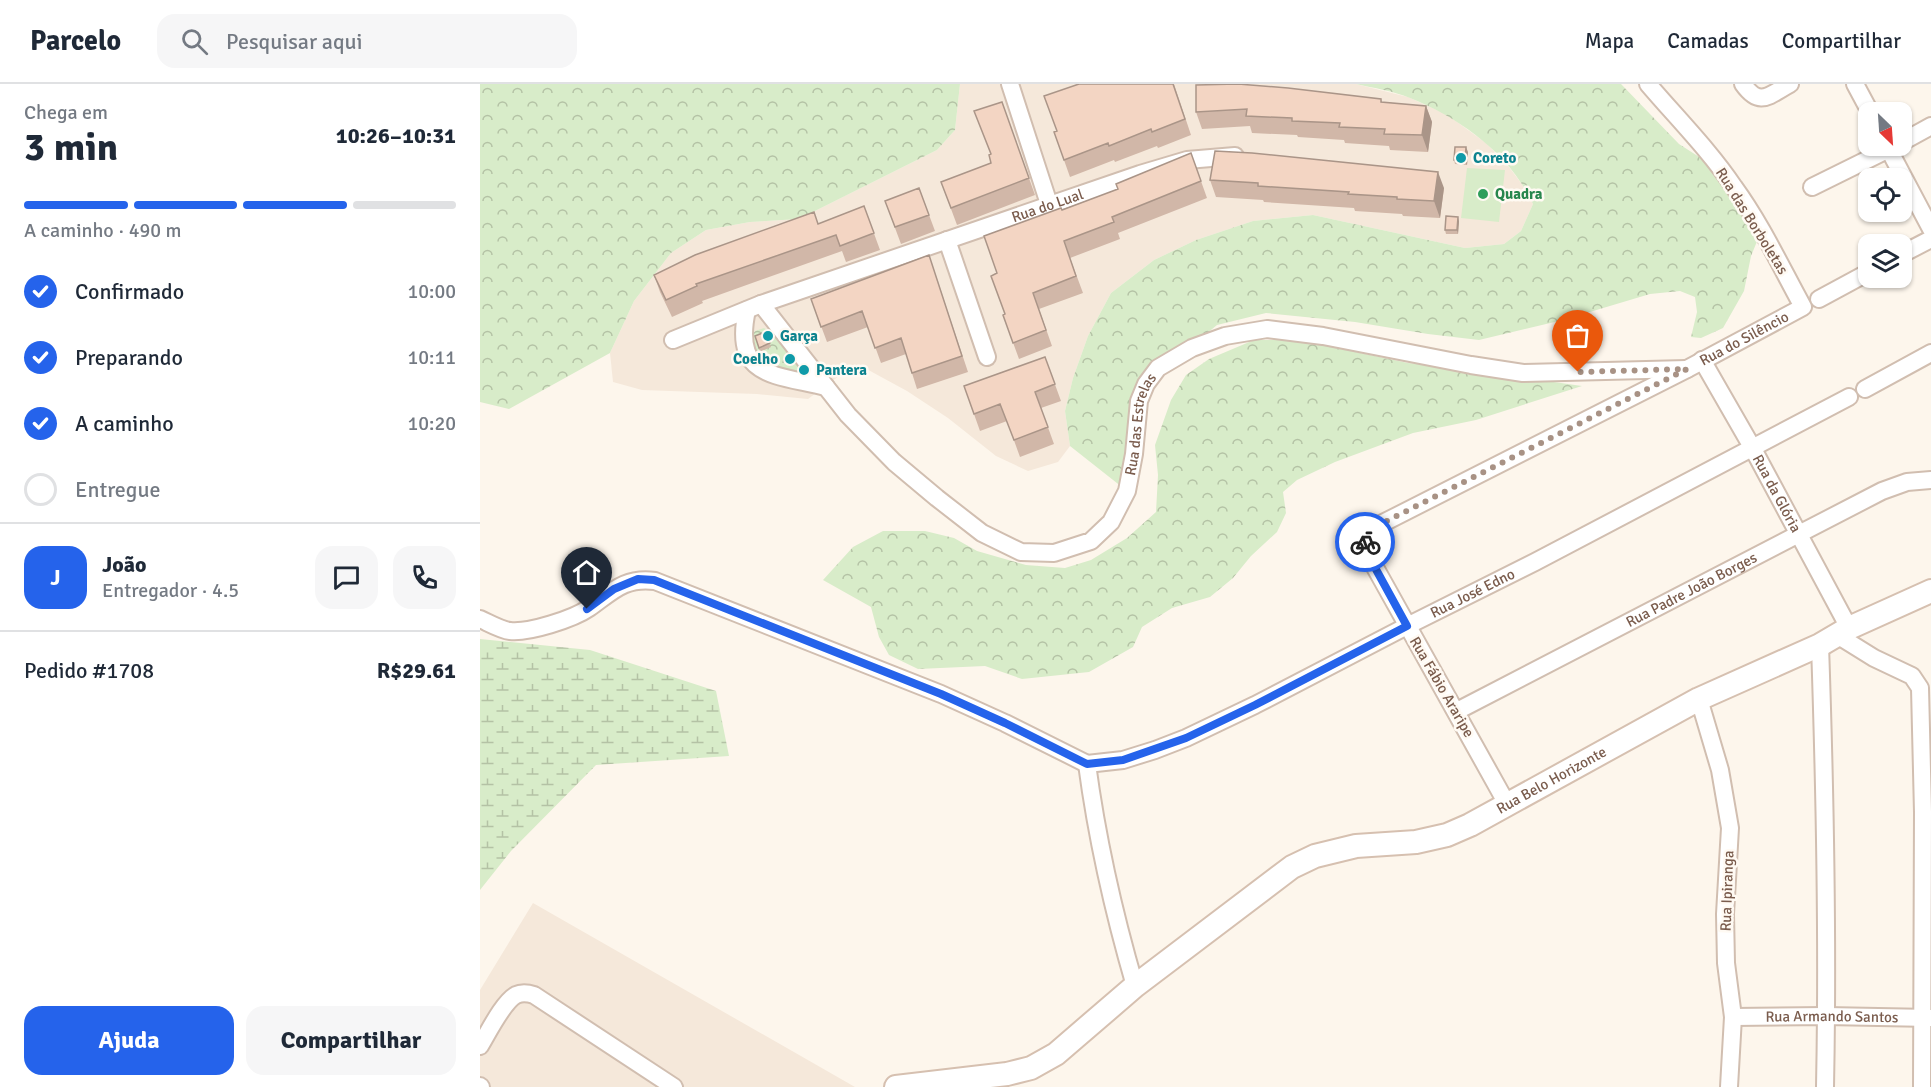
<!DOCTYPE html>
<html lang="pt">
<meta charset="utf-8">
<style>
:root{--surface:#fff;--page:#f6f6f7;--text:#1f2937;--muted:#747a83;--line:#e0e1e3;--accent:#2563eb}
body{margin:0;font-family:Signika,sans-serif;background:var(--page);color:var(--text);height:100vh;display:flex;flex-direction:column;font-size:22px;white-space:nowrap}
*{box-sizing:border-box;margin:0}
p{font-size:20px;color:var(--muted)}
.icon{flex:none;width:33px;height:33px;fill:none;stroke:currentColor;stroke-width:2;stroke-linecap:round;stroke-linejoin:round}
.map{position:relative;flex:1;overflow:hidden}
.panel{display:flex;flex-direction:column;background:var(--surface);width:480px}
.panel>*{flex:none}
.needle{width:39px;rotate:155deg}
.buttons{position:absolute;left:1378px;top:18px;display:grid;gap:12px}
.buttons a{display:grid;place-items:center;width:54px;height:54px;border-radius:12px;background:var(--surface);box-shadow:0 2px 4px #0004;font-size:30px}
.pin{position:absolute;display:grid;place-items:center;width:51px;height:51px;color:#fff;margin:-62px -26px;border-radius:50% 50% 50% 0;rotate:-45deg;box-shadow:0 0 6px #0007}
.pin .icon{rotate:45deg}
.courier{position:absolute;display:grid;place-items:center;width:60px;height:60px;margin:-30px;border:4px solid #2563eb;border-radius:50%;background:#fff;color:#222;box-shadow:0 2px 8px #0007}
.summary em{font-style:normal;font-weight:800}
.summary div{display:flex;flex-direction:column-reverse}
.summary{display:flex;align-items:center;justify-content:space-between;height:102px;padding:0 24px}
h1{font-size:39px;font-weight:800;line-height:45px}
.bar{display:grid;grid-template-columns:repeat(4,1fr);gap:9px 6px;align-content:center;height:72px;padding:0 24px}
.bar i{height:8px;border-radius:4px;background:var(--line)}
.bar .active{background:var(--accent)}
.bar p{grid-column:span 4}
.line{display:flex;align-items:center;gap:15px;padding:0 24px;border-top:2px solid var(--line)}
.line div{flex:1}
.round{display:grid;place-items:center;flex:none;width:63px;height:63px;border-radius:18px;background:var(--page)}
ol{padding:0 24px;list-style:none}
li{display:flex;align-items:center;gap:18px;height:66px}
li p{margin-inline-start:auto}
li .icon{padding:6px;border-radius:50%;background:var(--accent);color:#fff;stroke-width:4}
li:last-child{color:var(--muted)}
li i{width:33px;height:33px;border:3px solid var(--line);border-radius:50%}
.action{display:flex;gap:12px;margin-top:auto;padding:12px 24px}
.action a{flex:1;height:69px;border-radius:18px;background:var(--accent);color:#fff;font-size:24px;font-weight:800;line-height:69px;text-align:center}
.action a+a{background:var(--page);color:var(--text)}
header{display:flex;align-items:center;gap:36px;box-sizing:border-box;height:84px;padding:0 30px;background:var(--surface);border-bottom:2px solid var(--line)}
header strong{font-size:28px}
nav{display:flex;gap:33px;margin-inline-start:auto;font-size:21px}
.search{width:420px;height:54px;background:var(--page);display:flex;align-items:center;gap:15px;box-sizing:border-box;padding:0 21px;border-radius:18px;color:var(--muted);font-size:22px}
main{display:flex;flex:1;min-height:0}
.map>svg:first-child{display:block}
</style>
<header>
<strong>Parcelo</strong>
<div class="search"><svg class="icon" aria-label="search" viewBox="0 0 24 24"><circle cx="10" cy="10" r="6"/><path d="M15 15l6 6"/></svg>Pesquisar aqui</div>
<nav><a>Mapa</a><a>Camadas</a><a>Compartilhar</a></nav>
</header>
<main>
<section class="panel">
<div class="summary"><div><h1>3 min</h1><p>Chega em</p></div><em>10:26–10:31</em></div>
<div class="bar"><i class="active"></i><i class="active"></i><i class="active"></i><i></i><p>A caminho · 490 m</p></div>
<ol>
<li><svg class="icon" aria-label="check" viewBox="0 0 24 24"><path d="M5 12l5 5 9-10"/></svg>Confirmado<p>10:00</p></li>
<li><svg class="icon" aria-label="check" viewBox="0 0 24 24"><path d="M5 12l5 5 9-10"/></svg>Preparando<p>10:11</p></li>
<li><svg class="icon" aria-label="check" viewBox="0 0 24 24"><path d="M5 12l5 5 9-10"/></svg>A caminho<p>10:20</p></li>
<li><i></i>Entregue</li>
</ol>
<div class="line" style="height:108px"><b class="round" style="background:var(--accent);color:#fff">J</b><div><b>João</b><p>Entregador · 4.5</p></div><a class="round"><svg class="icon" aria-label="chat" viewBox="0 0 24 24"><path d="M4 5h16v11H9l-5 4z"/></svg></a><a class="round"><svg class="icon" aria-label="phone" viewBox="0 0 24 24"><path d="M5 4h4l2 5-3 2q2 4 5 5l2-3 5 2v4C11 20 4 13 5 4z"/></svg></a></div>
<div class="line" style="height:78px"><div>Pedido #1708</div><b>R$29.61</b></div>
<div class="action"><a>Ajuda</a><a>Compartilhar</a></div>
</section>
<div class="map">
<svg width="1451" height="1003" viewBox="0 0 1451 1003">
<defs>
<pattern id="forest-crowns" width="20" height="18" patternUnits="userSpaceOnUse" patternTransform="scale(1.5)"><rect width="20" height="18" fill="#d8ecc9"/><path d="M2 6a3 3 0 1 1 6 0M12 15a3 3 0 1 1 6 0" fill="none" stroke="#b4c2a5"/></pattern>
<pattern id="wetland-marsh" width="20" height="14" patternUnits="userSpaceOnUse" patternTransform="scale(1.5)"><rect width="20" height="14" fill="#d8ecc9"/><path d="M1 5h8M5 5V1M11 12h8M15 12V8" fill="none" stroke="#b4c2a5"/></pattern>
</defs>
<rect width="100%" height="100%" fill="#fdf6ec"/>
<path fill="#f5e8da" d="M 480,0 L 876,0 L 928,13 L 966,30 L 1006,59 L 1029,83 L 1047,107 L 1053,120 L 1041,147 L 1024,160 L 985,164 L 833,131 L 773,137 L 716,156 L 674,176 L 631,209 L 608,252 L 593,294 L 585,327 L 590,362 L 578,378 L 548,387 L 516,372 L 468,334 L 427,307 L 381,282 L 359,292 L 328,315 L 277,310 L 162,306 L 133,298 L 130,269 L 154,217 L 191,169 L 226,146 L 270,138 L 319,135 L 457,66 L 475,46 Z
M 53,819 L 375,1003 L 0,1003 L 0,906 Z"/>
<path fill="url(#forest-crowns)" d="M 0,0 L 480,0 L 475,46 L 457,66 L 319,135 L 270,138 L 226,146 L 191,169 L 154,217 L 130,269 L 29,325 L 0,318 Z
M 876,0 L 1141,0 L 1199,60 L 1227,78 L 1247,104 L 1278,155 L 1271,172 L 1264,207 L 1243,244 L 1221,254 L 1211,253 L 1217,228 L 1215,213 L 1200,207 L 1170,210 L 1083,236 L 999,256 L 948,250 L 875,238 L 786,229 L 737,241 L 666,300 L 647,407 L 590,362 L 585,327 L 593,294 L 608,252 L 631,209 L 674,176 L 716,156 L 773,137 L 833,131 L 985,164 L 1024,160 L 1041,147 L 1053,120 C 1030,70 980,34 930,14 C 913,7 894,4 876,0 Z
M 284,244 L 295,250 L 327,290 L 296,285 L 280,276 L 270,255 L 275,247 Z
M 774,256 L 801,256 L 833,259 L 928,279 L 960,282 L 1102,302 L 996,336 L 933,349 L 855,378 L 817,396 L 803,408 L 806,429 L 797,448 L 771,472 L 753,494 L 730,513 L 692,524 L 662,543 L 653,563 L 609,588 L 542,595 L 505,582 L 438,585 L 409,571 L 399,553 L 391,523 L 343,496 L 373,463 L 403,447 L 445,447 L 474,454 L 497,467 L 546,481 L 585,484 L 611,476 L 647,454 L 676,428 L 678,391 L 675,361 L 691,316 L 706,291 L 729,275 Z"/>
<path fill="url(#wetland-marsh)" d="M 0,555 L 110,566 L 236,607 L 249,672 L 116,681 L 31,767 L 0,806 Z"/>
<path fill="#d8ecc9" d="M 987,84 L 1025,86 L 1019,138 L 981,134 Z"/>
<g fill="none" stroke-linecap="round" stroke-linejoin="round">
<g stroke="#d1beb0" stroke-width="20">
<g id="street">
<path d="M 530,0 L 569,120"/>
<path d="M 1263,0 C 1280,24 1289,11 1310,0"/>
<path d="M 1375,0 L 1390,28"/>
<path d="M 1422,58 L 1451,42"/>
<path d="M 1407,62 L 1451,145"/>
<path d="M 1332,103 L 1415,62"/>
<path d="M 467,156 L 507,273"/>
<path d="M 1422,170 L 1451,155"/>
<path d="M 1339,215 L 1389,188"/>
<path id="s1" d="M 281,220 L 368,331 L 414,378 L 457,414 L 502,449 L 541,468 L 574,469 L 611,457 L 631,438 L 647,407 L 654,370 L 659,317 L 666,300 L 678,284 L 712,264 L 745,252 L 787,245 L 843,252 L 991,281 L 1043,289 L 1207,285"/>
<path d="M 267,226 C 252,294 294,290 346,303"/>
<path id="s2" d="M 193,256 L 281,220 L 660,90 L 707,76 L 755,72"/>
<path id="s3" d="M 1222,276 L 1272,363 L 1369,544"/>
<path d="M 1385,305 L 1451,269"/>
<path d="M 0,535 C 9,539 21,546 30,547 C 49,549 93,535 109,524 C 132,508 144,493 175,497 L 461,610 L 525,639 L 607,680"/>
<path d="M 1357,551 L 1394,574 L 1432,592 L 1440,604 L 1443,728 L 1442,1003"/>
<path d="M 1340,561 C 1345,708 1348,856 1345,1003"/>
<path d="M 1219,615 L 1240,686 L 1250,744 L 1245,830 L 1246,879 L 1253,933 L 1249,1003"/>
<path id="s4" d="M 977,627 L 1402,407 L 1427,398 L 1451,396"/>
<path id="s5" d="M 607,680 L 643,676 L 675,666 L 706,654 L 775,621 L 927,542 L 1055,478 L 1369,313"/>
<path d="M 607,680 C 617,755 634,830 655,902"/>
<path id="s6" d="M 1027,720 L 887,469 L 885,453 L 897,442 L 1207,285 L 1323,223 C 1301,183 1281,140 1254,103 C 1229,66 1197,34 1168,0"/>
<path id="s7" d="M 1253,933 L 1346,932 L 1451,934"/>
<path d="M 0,962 C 8,949 23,918 36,911 C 42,908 48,909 54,911 L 194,1003"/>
<path d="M 0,1002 L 1,1003"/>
</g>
</g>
<g stroke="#d6c0b0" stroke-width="26">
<g id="secondary">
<path id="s8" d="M 416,1003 L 527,990 L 551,984 L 576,970 L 655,902 L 812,783 L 835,772 L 876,762 L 936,758 L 967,751 L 990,741 L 1219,615 L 1340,561 L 1369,544 L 1451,507"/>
</g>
</g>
<use href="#street" stroke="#fff" stroke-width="16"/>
<use href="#secondary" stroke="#fff" stroke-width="22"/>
</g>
<path fill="#d1b7a8" d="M 694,0 L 711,51 L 678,64 L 677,62 L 635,78 L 634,76 L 590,93 L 574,48 Z
M 901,15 L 902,18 L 946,22 L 952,38 L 948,68 L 910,66 L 909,62 L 865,59 L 864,56 L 818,53 L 817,51 L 772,49 L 770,42 L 722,45 L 716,28 Z
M 522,18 L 555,111 L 477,141 L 461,98 L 511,79 L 511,70 Z
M 988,68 L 987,81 L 975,80 L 974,76 Z
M 711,69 L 727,114 L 638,149 L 640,155 L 590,174 L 603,209 L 559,225 L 572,262 L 539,275 L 523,231 L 525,230 L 517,189 L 582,126 L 638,105 Z
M 730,96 L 964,104 L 960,134 L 923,132 L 922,130 L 875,127 L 874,124 L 784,118 L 783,116 L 736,113 Z
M 439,104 L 455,147 L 421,160 L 405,117 Z
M 384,122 L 400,166 L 366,178 L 362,167 L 222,217 L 223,219 L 192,233 L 180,208 L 174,191 L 338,140 Z
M 979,137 L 978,150 L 966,150 L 965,146 Z
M 449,171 L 488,288 L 437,305 L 426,270 L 401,279 L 388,243 L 347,258 L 331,215 Z
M 285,248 L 291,263 L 280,268 L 275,252 Z
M 565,273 L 581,317 L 561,324 L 574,360 L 540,373 L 527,337 L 500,347 L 484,302 Z"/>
<path fill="#aa9588" d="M 946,22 L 952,38 L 948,68 L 942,51 Z
M 986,63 L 988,68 L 987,81 L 985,77 Z
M 958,88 L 964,104 L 960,134 L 954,117 Z
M 978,133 L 979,137 L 978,150 L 977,146 Z"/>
<path fill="#f3d5c3" stroke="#aa9588" stroke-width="1.5" d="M 599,0 L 693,0 L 705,35 L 672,48 L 671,45 L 629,62 L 628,59 L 584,76 L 574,48 L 577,47 L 564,12 Z
M 758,0 L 808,4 L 901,15 L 901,18 L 946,22 L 942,51 L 904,50 L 905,45 L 859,43 L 860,39 L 812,37 L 812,34 L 766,32 L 767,25 L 716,28 L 716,1 Z
M 522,18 L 549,94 L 471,124 L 461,98 L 511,79 L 509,71 L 511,70 L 494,27 Z
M 975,63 L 986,63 L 985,77 L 974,76 Z
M 735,67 L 772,69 L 958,88 L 954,117 L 917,115 L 917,113 L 868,110 L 869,108 L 778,102 L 778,99 L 730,96 Z
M 711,69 L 721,97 L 632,133 L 634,138 L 584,157 L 596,192 L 553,209 L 566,246 L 533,259 L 523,231 L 525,230 L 511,192 L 517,189 L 504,152 L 581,124 L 582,126 L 638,105 L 636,100 Z
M 439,104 L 449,131 L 415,143 L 405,117 Z
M 384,122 L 394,149 L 360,162 L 356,151 L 216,200 L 217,202 L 186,216 L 174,191 L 215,171 L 334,128 L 338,140 Z
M 966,132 L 978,133 L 977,146 L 965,146 Z
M 449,171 L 482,272 L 432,289 L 421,254 L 395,264 L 382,227 L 341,243 L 331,215 Z
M 285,248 L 290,259 L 279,264 L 275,252 Z
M 565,273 L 575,300 L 555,308 L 568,343 L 534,356 L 520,320 L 494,330 L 484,302 Z"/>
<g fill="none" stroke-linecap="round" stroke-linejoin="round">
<path stroke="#a89285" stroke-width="6" stroke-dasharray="0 10.8" d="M 885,458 L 885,453 L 897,442 L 1207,285 L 1098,288"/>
<path stroke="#2563eb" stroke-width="8" d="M 107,525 L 134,505 L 158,495 L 174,496 L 461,610 L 525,639 L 607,680 L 643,676 L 706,654 L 775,621 L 927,542 L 887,469 L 885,458"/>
</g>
<g fill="#0f9aa8" stroke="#fffaf3" stroke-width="2">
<circle cx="981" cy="74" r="6"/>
<circle cx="288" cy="252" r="6"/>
<circle cx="310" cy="275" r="6"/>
<circle cx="324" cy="286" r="6"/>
</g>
<circle fill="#2e9e5b" stroke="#fffaf3" stroke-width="2" cx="1003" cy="110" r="6"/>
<g text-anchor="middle" stroke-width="5" stroke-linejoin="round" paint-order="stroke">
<g font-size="15" font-weight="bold" fill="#0d838f" stroke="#fffaf3" text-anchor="start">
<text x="993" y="79">Coreto</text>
<text x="300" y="257">Garça</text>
<text x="298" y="280" text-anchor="end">Coelho</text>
<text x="336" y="291">Pantera</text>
</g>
<g font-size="15" font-weight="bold" fill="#27864d" stroke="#fffaf3" text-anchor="start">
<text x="1015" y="115">Quadra</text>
</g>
<g font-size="15" fill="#7a5c4d" stroke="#fffaf3">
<text dy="5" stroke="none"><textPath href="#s2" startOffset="398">Rua do Lual</textPath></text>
<text transform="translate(1272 137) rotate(58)" y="5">Rua das Borboletas</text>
<text dy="5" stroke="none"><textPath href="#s6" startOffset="732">Rua do Silêncio</textPath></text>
<text dy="5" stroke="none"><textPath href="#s1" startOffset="566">Rua das Estrelas</textPath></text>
<text dy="5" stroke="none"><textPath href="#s3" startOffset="153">Rua da Glória</textPath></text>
<text dy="5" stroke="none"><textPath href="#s4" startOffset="264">Rua Padre João Borges</textPath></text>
<text dy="5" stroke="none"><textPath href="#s5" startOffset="424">Rua José Edno</textPath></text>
<text transform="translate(962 603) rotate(60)" y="5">Rua Fábio Araripe</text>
<text dy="5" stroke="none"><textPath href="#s8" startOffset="744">Rua Belo Horizonte</textPath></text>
<text transform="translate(1247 807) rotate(-88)" y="5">Rua Ipiranga</text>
<text dy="5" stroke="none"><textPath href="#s7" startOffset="99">Rua Armando Santos</textPath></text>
</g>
</g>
</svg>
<div class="buttons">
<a><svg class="needle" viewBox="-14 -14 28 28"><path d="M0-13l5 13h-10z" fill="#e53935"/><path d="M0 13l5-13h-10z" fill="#747a83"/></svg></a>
<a><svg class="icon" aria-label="locate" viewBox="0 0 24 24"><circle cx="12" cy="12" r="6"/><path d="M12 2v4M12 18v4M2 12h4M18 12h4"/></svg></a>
<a><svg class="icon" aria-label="layers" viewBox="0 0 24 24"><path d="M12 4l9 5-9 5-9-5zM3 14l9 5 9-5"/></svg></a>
</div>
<div class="pin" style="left:1098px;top:288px;background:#ea580c"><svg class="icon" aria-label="bag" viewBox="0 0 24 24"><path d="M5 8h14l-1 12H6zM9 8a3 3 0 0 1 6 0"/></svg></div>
<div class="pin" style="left:107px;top:525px;background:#1f2937"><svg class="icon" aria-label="home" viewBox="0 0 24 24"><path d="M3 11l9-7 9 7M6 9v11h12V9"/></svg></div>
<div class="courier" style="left:885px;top:458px"><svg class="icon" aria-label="bike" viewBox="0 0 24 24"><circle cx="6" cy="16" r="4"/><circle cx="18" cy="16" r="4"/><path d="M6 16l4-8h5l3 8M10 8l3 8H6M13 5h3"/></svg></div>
</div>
</main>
